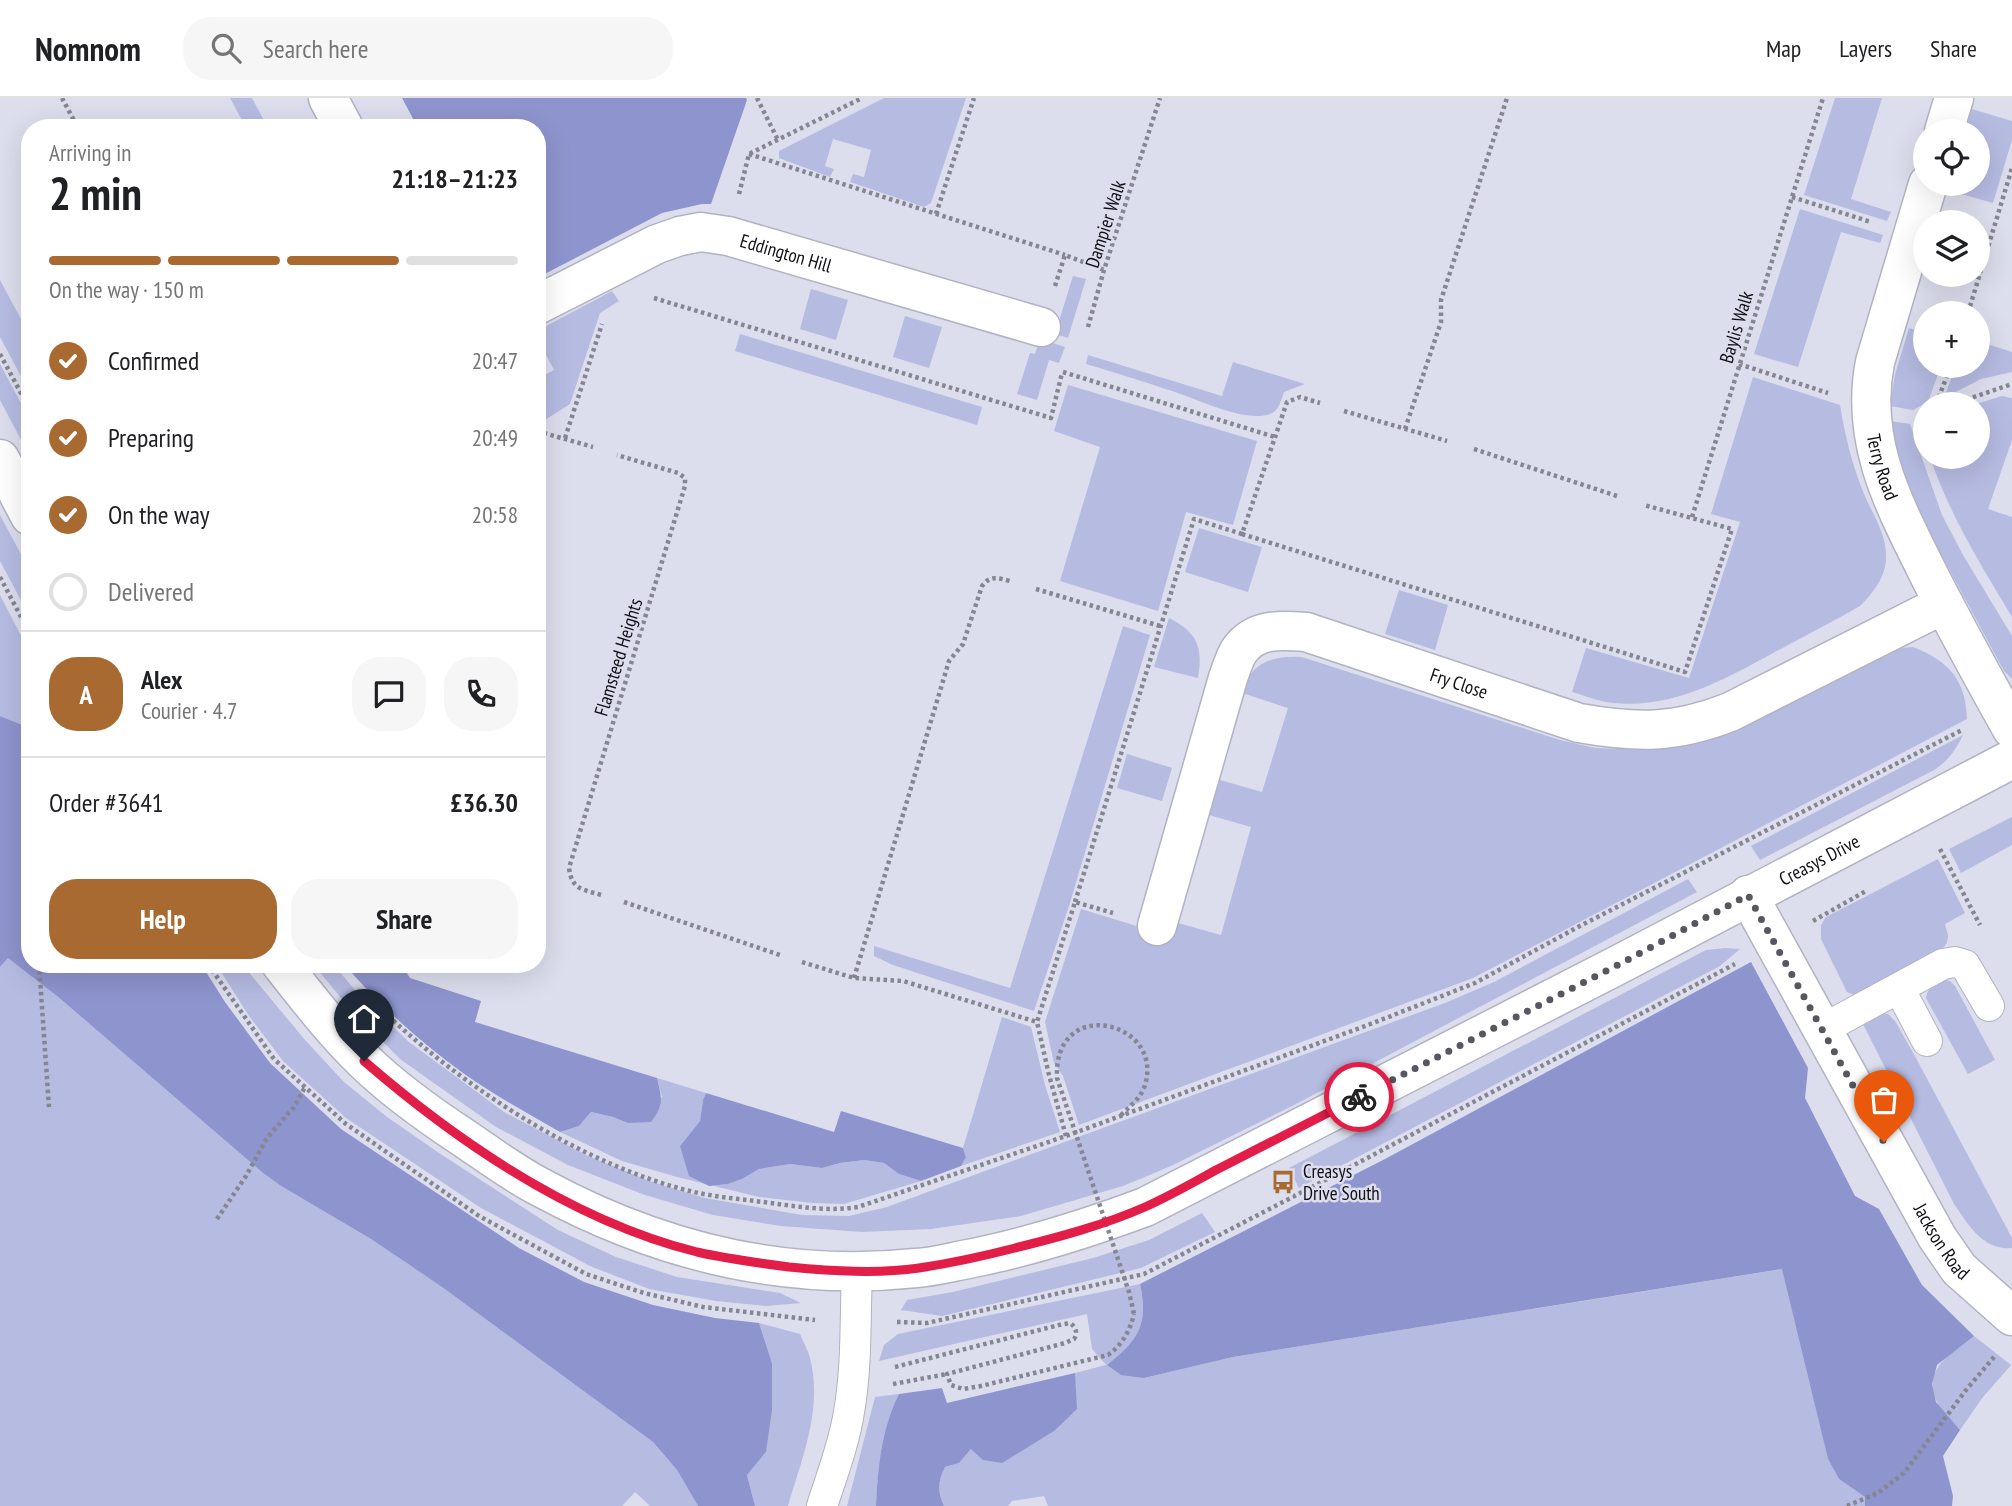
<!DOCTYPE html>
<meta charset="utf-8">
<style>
:root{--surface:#fff;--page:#f6f6f6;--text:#202124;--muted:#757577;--line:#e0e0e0;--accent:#a96a32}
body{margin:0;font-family:"PT Sans Narrow",sans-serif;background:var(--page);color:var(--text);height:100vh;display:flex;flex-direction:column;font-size:26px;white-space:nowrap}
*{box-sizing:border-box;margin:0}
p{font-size:23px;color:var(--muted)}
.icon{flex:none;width:38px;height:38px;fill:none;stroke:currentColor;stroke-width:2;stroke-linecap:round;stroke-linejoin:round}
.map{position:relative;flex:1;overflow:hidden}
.drawer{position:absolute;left:21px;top:21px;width:525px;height:854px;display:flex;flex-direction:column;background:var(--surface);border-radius:28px;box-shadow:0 7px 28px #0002}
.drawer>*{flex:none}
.buttons{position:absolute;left:1913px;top:21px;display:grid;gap:14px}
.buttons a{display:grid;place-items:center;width:77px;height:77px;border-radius:50%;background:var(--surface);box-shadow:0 7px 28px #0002;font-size:35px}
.pin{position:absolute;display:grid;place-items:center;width:60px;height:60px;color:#fff;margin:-72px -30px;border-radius:50% 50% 50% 0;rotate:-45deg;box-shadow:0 0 7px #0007}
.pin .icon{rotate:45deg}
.courier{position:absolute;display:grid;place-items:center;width:70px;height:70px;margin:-35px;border:5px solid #e11d48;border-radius:50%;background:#fff;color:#222;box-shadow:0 2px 9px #0007}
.headline em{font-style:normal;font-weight:700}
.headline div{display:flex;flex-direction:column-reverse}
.headline{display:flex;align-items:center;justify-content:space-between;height:119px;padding:0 28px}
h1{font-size:46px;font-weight:700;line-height:52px}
.bar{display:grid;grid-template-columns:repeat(4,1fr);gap:10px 7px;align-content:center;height:84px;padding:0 28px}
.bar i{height:9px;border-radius:5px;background:var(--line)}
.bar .active{background:var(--accent)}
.bar p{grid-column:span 4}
.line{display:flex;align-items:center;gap:18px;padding:0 28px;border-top:2px solid var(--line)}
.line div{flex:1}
.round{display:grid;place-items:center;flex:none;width:74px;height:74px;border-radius:28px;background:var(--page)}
ol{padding:0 28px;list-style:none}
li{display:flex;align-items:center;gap:21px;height:77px}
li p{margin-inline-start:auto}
li .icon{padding:7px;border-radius:50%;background:var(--accent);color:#fff;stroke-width:4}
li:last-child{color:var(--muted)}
li i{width:38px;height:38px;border:4px solid var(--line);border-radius:50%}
.cta{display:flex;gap:14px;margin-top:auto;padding:14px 28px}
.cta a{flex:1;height:80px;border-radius:28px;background:var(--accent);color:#fff;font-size:28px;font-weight:700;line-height:80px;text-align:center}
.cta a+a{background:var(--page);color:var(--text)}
header{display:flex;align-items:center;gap:42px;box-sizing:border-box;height:98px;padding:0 35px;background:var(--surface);border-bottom:2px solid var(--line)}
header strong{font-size:33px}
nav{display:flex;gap:38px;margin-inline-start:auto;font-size:24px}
.search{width:490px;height:63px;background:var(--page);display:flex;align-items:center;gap:18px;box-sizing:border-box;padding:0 24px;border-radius:28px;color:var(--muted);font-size:26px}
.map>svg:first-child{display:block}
</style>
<header>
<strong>Nomnom</strong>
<div class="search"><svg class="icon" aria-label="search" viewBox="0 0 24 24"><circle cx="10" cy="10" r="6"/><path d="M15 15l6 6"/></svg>Search here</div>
<nav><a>Map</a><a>Layers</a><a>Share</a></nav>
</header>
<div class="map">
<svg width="2012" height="1408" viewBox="0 0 2012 1408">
<rect width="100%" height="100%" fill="#dcdeed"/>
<path fill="#b6bbe2" d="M 230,0 L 252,0 L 268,30 L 246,30 Z
M 884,0 L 966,0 L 931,105 L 924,109 L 850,84 L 853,76 L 864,79 L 871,52 L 833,41 L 825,68 L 834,71 L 830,79 L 779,60 L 779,53 Z
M 1835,0 L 1882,0 L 1851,101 L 1891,114 L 1887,123 L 1804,97 Z
M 1972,11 L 2012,23 L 2012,42 L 1993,105 L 1947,92 L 1949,86 L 1978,86 L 1978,33 L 1965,33 Z
M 1800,111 L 1883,137 L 1880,145 L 1841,134 L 1798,269 L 1754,256 Z
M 1073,178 L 1086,181 L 1068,240 L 1055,236 Z
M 0,182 L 30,238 L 30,295 L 0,239 Z
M 811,191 L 848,202 L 836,242 L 800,231 Z
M 612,193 L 619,203 L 600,215 L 570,306 L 537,327 L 537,281 L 554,272 L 537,240 L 537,233 Z
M 905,218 L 942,229 L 929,270 L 893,259 Z
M 1909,230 L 1925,235 L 1925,268 L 1941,268 L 1928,304 L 1913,312 L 1890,308 L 1895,276 Z
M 740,236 L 982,309 L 977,327 L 735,253 Z
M 1040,241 L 1065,249 L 1059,265 L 1049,262 L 1037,302 L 1017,296 L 1030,255 L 1035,256 Z
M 1978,243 L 2012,254 L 2012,274 L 1981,281 L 1944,300 L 1956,268 L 1978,268 Z
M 1088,257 L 1222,298 L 1233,264 L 1305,286 L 1284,294 C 1281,302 1279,313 1270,316 C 1246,325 1199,302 1175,294 C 1146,284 1116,275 1086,266 Z
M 0,266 L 30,322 L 30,359 L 0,302 Z
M 1753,279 L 1840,307 C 1845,337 1852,367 1864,396 C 1872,415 1886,435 1886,457 C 1887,477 1874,494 1860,508 C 1832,524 1803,539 1775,554 C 1725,581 1673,611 1614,605 C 1600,604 1586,598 1572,594 L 1586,550 L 1689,580 L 1740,424 L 1711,416 Z
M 1068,287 L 1257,343 L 1233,427 L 1186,414 L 1158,513 L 1060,483 L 1100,349 L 1054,333 Z
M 2002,298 L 2012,300 L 2012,342 L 1988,411 L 2012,419 L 2012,519 C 1981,467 1949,416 1930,359 L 1978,359 L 1978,306 L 1976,306 Z
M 1890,323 L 1910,326 L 1942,417 L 1963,457 L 2012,538 L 2012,581 L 2004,573 L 1922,421 L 1904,375 Z
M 0,417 L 30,473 L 30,519 L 0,463 Z
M 1199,430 L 1262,449 L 1248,494 L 1185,474 Z
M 1399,492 L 1448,507 L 1435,552 L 1385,536 Z
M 0,497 L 30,555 L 30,630 L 0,618 Z
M 1169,520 C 1198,535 1203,549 1198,580 L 1154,569 Z
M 1123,528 L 1150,537 L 1069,808 L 1034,913 L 893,867 L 874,858 L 874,848 L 1010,890 Z
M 1913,549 C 1949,563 1966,582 1967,621 L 1473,880 L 1079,1027 L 1063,978 L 1054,965 L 1045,924 L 1081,811 L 1173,839 L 1178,825 L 1221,837 L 1251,729 L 1209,717 L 1220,682 L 1262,694 L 1288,610 L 1242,595 C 1250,565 1272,557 1302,559 L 1560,642 L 1595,650 L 1650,652 L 1704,642 L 1890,551 Z
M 1963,637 C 1956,652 1948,662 1936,671 L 1760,762 L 1751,748 Z
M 1127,656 L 1172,670 L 1162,703 L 1117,690 Z
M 2012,719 L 2012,747 L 1961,775 L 1949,751 Z
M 1938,761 L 1965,815 L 1945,826 L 1948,837 L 1947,845 L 1942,851 L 1854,897 L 1847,894 L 1821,841 L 1821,827 L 1826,819 Z
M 1688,781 L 1697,794 L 1296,1006 L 1171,1068 L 1123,1088 L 1021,1118 L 931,1131 L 862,1134 L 781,1128 L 713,1117 L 645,1097 L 568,1067 L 496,1029 L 400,961 L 345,905 L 313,866 L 333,866 L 355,892 L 409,944 L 504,1014 L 588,1058 L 652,1084 L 705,1100 L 802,1117 L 849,1118 L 887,1109 L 944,1088 L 1445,905 L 1494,884 Z
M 1725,850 L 1740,851 L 1720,868 L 1299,1090 L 1289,1070 L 1706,852 Z
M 8,859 L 57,898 L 263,1075 L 281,1088 L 371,1141 L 442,1189 L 653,1344 L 677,1372 L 698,1408 L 650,1408 L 635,1394 L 622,1408 L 0,1408 L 0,869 Z
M 216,866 L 242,866 L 305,942 L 344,984 L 387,1019 L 439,1055 L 558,1132 L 616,1159 L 677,1179 L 780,1195 L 801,1205 L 766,1208 L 716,1203 L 649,1191 L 590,1168 L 481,1110 L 346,1020 L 283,963 L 249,918 Z
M 1943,881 L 1950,883 L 1955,888 L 1995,962 L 1968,976 L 1926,900 C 1928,889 1934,886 1943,881 Z
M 1879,916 L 1888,916 L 1895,923 L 1916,960 L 2012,1140 L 2012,1150 C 1983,1153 1968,1126 1954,1106 L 1863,926 Z
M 1002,919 L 1031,929 L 1045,987 L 1060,1034 L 961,1068 L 966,1059 L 963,1050 Z
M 657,980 L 706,995 L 703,1002 L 700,1023 L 680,1048 L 709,1088 L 728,1086 L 742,1081 L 759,1071 L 790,1066 L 822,1070 L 840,1065 L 864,1062 L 884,1065 L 899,1076 L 921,1083 L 844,1106 L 812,1105 L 759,1099 L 677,1079 L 622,1063 L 560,1034 L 579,1028 L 591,1014 L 613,1019 L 628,1025 L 662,999 Z
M 1202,1115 L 1215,1134 L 1141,1170 L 942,1218 L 901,1212 L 907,1202 L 953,1194 L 1093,1160 L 1149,1142 Z
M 1783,1171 L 1828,1361 L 1839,1381 L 1865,1399 L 1865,1408 L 1048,1408 L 1044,1398 L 1012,1403 L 1008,1408 L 944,1408 C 937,1393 938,1383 945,1369 L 959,1365 L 971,1351 L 1002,1364 L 1076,1311 L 1075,1275 L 1106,1267 L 1092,1251 L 1087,1216 L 879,1263 L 884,1247 L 898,1236 L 1140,1186 C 1149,1227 1138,1242 1107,1267 L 1144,1280 L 1233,1259 Z
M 759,1225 L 800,1236 C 803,1244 808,1252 810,1260 C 823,1311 802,1360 788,1408 L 755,1408 L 747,1377 L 766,1354 L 772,1265 Z
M 1974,1238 L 2011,1267 L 1983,1299 L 1960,1332 C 1953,1323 1940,1313 1936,1302 C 1922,1270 1953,1255 1974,1238 Z
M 899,1296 C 881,1332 878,1369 876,1408 L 847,1408 L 875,1299 Z"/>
<path fill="#8e94ce" d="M 402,0 L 746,0 L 747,2 L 711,106 L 702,106 L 662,115 L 537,180 L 537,30 L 418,30 Z
M 0,618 L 30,630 L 30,866 L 201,866 L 225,904 L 270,965 L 341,1031 L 519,1150 L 584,1184 L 653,1207 L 715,1220 L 759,1225 L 772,1265 L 772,1312 L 766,1354 L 747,1377 L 755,1408 L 698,1408 L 677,1372 L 653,1344 L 442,1189 L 371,1141 L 281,1088 L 263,1075 L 57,898 L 8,860 L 0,869 Z
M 1751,864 L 1808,970 L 1805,1000 L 1855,1098 L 1879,1111 L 1922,1187 L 1974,1238 L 1937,1267 L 1932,1286 L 1936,1304 L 1960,1332 L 1943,1358 L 1953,1398 L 1952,1408 L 1865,1408 L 1865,1399 L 1839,1381 L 1828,1361 L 1782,1171 L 1233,1259 L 1144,1280 L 1121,1277 L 1107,1267 C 1138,1242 1149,1227 1140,1186 L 1385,1061 Z
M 344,866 L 401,866 L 410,880 L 481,903 L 475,924 L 657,980 C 662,1000 664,1007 651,1024 L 628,1025 L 613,1019 L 591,1014 L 579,1028 L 560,1034 C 527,1015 494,997 463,975 C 419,943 379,907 344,866 Z
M 706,995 L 834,1034 L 841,1013 L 963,1050 L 966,1059 L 961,1068 L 921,1083 L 899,1076 L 884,1065 L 864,1062 L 840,1065 L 822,1070 L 790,1066 L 759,1071 L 742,1081 L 728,1086 L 709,1088 L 689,1078 L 680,1048 L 700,1023 L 703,1002 Z
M 1075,1275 L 1077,1311 L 1054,1333 L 1002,1365 L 983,1362 L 971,1351 L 959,1365 L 945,1369 C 938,1383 937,1393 944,1408 L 876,1408 C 878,1369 881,1332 899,1296 L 942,1290 L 947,1305 Z"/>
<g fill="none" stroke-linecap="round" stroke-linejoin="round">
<g stroke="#b1b3c2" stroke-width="32">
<path id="lane" d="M 1899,890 L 1927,943
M 1823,931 L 1943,866 L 1955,864 L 1965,867 L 1989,908
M 822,1408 C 832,1377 844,1346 849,1314 C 857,1269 855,1220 857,1174"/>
</g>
<g stroke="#b1b3c2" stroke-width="41">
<g id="street">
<path d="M 328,0 L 344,30"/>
<path d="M 1944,33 L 1954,0"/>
<path id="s1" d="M 1928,86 L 1875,264 C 1859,346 1896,410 1931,481 C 1957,532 1984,581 2012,631"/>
<path id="s2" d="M 537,207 L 657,146 L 680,138 L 701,134 L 728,138 L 1041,229"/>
<path id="s3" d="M 1748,797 L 1937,1139 L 1959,1171 L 2012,1218"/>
<path id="s4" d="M 1157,828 L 1228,580 C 1231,572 1234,561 1239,553 C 1255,530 1280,532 1306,534 L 1579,625 C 1637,635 1674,636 1730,614 L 1944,506"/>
</g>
</g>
<g stroke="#b1b3c2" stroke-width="41">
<g id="secondary">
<path d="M 0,361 L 30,418"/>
<path id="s5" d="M 281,866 C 307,899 333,933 364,963 C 394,992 429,1017 464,1040 C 489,1057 513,1075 540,1089 C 656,1152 783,1184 916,1170 C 932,1169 948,1165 963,1162 C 1026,1150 1086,1131 1145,1109 L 1616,868 L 2012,661"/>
</g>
</g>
<path stroke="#858691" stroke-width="4.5" stroke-dasharray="3.5 3.5" stroke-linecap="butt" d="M 62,0 L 78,30
M 757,0 L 778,42
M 749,56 L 1065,157
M 739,96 L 749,56 L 862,0
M 1792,99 L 1871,124
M 936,116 L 974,0
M 1055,188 L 1065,157 L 1104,172
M 654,200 L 1051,320 L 1062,275
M 1968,215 L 2012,70
M 1088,229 L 1104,172 L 1160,0
M 0,256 L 30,312
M 1739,266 L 1828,295
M 1063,274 L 1275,339
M 1936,306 L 1951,268
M 1953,306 L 2012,286
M 1344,313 L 1447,343
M 1405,331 L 1441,224 L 1441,202 L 1507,0
M 537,333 L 593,349
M 565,340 L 602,226
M 1474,351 L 1620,399
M 1692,419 L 1823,0
M 1242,436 L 1685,574 L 1732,431 L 1644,407
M 0,479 L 30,536
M 1036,491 L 1160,528
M 1940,751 L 1980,827
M 601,797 C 582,791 572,792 569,770 L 685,388 L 685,380 L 678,375 L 617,357
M 624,804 L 780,857
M 1075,804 L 1194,421 L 1242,436 L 1287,304 L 1300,299 L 1320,305
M 1813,823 L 1866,793
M 802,864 L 854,880 L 903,883 L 1037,924
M 39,866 L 49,1009
M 208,866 L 274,961 L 346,1026 L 479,1118 L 586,1176 L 644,1195 L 703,1209 L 815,1222
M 854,880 L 949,563 L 963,546 L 982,488 C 990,477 998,480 1010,483
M 383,913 C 464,990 584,1068 694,1094 C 716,1099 740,1101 763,1104 C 795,1108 826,1114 858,1109 L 1066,1038 L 1368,927 L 1475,885 L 1578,829 L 1962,632
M 1066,1038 L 1049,977 L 1037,924 L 1075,804 L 1113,815
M 217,1121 L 246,1078 L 267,1040 L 294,1009 L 305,989
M 897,1224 L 927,1225 L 1144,1176 L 1335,1077 L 1735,866
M 895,1269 L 1059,1227 L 1070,1225 C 1076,1229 1078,1235 1074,1241 L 1065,1245 L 947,1276 L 951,1287 L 963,1291 L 981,1288 L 1108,1257 C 1122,1247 1130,1233 1134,1216
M 893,1286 L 947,1276
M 1847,1408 L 1878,1395 L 1904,1375 L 1966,1292 L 1994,1259"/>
<use href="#lane" stroke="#fff" stroke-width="30"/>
<use href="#street" stroke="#fff" stroke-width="38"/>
<use href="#secondary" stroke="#fff" stroke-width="38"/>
<path stroke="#858691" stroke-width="4.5" stroke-dasharray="3.5 3.5" stroke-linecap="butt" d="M 1121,1017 C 1130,1008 1141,1000 1145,987 C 1165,923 1053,896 1057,980 L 1129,1194 L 1134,1216"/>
</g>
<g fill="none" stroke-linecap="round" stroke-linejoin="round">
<path stroke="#575760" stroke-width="7" stroke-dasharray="0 12.6" d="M 1359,999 L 1616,868 L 1748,797 L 1884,1044"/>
<path stroke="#e11d48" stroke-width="9" d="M 364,963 C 460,1046 573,1123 697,1154 C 728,1161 758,1165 789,1169 C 832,1173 877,1176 919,1170 C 952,1165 984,1158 1015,1150 C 1059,1139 1104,1127 1145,1109 C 1170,1098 1194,1084 1218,1071 C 1265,1047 1312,1023 1359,999"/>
</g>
<defs>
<g id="bus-bare" transform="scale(1.89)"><path d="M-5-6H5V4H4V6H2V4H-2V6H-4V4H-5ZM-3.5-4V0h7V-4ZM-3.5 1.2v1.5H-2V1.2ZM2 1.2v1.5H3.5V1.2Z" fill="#a96a32" stroke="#dcdeed" stroke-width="2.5" paint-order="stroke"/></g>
</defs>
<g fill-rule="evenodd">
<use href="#bus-bare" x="1283" y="1084"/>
</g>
<g text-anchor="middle" stroke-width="5" stroke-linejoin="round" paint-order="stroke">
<g font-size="19" fill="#0f0f14" stroke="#dcdeed">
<text transform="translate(1105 126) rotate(-72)" y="7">Dampier Walk</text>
<text dy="7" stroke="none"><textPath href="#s2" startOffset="268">Eddington Hill</textPath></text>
<text transform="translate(1736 229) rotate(-73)" y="7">Baylis Walk</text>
<text dy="7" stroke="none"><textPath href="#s1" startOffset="292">Terry Road</textPath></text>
<text transform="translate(618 559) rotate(-73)" y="7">Flamsteed Heights</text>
<text dy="7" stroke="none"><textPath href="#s4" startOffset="522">Fry Close</textPath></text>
<text dy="7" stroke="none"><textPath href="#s5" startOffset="1731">Creasys Drive</textPath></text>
<text dy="7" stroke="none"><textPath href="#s3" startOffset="397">Jackson Road</textPath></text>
</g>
<g font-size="19" fill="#0f0f14" stroke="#dcdeed" text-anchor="start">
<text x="1303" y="1080">Creasys<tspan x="1303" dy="22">Drive South</tspan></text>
</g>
</g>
</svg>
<div class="buttons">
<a><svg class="icon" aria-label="locate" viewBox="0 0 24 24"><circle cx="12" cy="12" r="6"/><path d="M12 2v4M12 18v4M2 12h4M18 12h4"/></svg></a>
<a><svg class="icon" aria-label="layers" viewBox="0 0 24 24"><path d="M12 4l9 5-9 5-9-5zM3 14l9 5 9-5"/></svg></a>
<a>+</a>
<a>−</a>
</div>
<div class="pin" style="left:1884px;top:1044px;background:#ea580c"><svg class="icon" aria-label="bag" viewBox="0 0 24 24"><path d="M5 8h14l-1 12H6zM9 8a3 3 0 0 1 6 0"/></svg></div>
<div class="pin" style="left:364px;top:963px;background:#1f2937"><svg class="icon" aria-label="home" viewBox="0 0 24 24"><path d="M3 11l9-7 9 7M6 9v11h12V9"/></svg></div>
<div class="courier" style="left:1359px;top:999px"><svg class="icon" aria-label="bike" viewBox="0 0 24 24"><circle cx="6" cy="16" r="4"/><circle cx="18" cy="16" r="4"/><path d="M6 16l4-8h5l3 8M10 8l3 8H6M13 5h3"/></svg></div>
<section class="drawer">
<div class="headline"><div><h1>2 min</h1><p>Arriving in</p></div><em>21:18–21:23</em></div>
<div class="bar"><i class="active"></i><i class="active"></i><i class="active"></i><i></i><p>On the way · 150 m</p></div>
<ol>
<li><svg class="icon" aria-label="check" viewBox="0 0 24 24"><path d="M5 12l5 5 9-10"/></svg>Confirmed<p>20:47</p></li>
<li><svg class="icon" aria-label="check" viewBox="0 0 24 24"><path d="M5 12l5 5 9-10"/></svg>Preparing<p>20:49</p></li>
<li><svg class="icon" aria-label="check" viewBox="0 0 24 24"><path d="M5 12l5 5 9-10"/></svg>On the way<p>20:58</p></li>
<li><i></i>Delivered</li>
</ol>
<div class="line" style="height:126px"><b class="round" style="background:var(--accent);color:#fff">A</b><div><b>Alex</b><p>Courier · 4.7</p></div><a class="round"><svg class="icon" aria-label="chat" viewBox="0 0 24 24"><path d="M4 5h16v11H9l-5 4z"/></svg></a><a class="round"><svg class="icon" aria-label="phone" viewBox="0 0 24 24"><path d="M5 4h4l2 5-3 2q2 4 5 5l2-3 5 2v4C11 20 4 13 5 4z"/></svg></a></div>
<div class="line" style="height:91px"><div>Order #3641</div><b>£36.30</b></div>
<div class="cta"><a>Help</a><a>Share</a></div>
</section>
</div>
